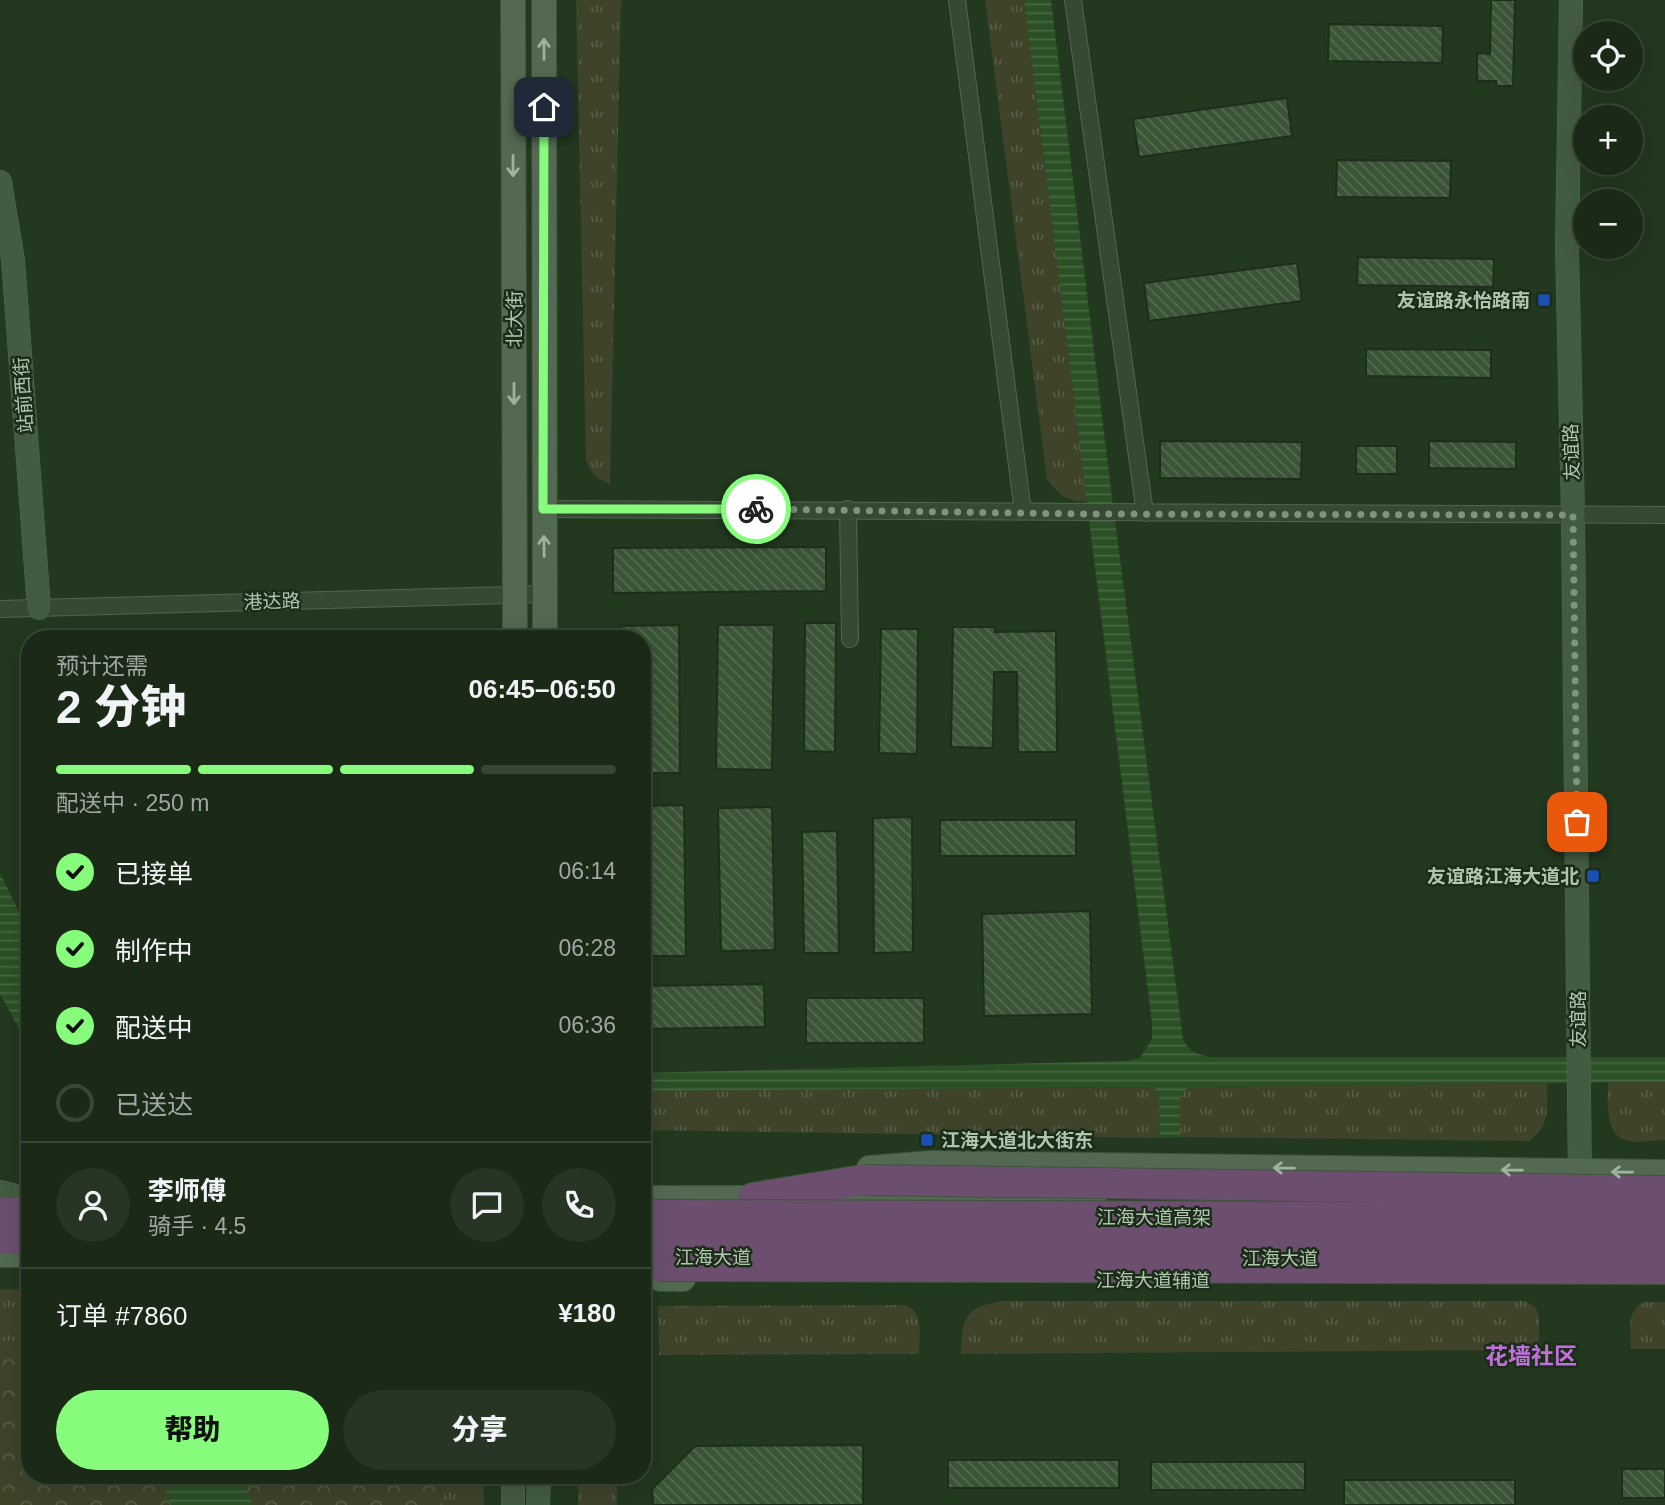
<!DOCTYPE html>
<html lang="zh">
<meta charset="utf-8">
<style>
:root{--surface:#1a2a17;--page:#273624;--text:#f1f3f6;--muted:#9fa7a1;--line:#384636;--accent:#87fc7c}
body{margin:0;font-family:Arial,"Noto Sans SC",sans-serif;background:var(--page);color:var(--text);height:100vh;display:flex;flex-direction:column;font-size:26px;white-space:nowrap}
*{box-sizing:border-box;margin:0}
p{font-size:23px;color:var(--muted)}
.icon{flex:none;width:38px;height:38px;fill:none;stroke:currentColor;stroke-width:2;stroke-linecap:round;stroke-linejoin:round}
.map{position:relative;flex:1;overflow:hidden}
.drawer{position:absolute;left:21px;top:630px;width:630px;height:854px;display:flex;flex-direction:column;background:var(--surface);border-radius:28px;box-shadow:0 7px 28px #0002,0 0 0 2px var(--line)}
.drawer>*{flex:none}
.controls{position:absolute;left:1573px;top:21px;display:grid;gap:14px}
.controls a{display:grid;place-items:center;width:70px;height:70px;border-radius:50%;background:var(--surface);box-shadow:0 7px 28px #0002,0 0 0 2px var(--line);font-size:35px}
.pin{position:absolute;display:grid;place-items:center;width:60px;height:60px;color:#fff;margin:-30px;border-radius:14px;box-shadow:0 4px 10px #0006}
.courier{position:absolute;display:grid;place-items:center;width:70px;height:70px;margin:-35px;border:5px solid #87fc7c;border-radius:50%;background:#fff;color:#222;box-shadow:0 2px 9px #0007}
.summary em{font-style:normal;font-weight:800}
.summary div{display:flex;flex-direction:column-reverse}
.summary{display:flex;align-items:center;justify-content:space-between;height:119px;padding:0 35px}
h1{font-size:46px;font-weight:800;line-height:52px}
.bar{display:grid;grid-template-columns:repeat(4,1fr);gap:10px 7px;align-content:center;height:84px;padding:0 35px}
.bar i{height:9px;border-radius:5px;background:var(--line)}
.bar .on{background:var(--accent)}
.bar p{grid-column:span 4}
.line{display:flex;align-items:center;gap:18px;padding:0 35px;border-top:2px solid var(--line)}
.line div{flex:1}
.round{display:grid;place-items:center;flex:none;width:74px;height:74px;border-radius:37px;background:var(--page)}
ol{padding:0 35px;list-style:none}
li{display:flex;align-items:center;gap:21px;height:77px}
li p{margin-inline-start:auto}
li .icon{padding:7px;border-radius:50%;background:var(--accent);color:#111;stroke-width:4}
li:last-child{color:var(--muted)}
li i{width:38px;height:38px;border:4px solid var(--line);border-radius:50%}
.primary-button{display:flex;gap:14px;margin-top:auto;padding:14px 35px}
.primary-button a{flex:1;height:80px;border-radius:42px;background:var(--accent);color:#111;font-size:28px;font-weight:800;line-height:80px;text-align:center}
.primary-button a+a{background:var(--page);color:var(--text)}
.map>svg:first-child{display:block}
</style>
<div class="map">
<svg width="1665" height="1505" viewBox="0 0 1665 1505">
<defs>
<pattern id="grass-tufts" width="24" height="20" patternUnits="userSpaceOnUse" patternTransform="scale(1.75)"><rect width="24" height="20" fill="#3e432a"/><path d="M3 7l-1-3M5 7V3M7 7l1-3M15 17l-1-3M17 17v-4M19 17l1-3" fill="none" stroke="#575d46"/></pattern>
<pattern id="park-crowns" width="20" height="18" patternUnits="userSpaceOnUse" patternTransform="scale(1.75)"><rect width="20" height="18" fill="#3e432a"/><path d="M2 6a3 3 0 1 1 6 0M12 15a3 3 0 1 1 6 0" fill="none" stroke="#575d46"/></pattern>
<pattern id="water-rules" width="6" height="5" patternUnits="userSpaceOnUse" patternTransform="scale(1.75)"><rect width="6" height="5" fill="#2c5026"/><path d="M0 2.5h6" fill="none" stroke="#486843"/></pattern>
<pattern id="building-back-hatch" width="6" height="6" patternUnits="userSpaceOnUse" patternTransform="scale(1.75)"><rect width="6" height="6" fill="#3a5436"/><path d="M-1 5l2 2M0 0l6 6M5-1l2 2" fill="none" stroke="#546b50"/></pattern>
</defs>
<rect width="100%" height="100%" fill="#22381f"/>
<path fill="url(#grass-tufts)" d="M 576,0 L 621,0 L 610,484 C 596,478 591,474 586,460 Z
M 985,0 L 1024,0 L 1087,502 C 1067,502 1058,494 1047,479 Z
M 1608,1082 L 1665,1082 L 1665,1140 C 1653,1140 1636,1144 1625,1140 C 1604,1133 1608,1099 1608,1082 Z
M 1547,1083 C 1547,1108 1551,1126 1529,1141 L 1180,1137 L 1180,1096 L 1189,1087 Z
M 1150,1087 L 1155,1089 L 1159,1096 L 1160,1138 L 642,1130 L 642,1091 Z
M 0,1289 L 30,1290 L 30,1341 L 0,1341 Z
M 1001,1301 L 1525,1301 L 1535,1307 L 1539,1315 L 1539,1350 L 961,1354 C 962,1318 964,1308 1001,1301 Z
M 1644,1302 L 1665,1302 L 1665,1349 L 1631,1349 C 1631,1331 1625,1312 1644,1302 Z
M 905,1305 C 925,1313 919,1335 919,1354 L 659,1355 L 658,1306 Z
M 441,1475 L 483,1475 L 484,1505 L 442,1505 Z
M 578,1475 L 617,1475 L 617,1505 L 578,1505 Z"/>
<path fill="url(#park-crowns)" d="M 0,1341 L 30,1341 L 30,1475 L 441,1475 L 442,1505 L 0,1505 Z"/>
<path fill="url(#water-rules)" d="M 1024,0 L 1051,0 L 1112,498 L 1183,1039 C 1188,1051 1197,1054 1209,1057 L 1665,1057 L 1665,1082 L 1189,1087 L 1180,1096 L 1180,1137 L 1160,1138 L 1159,1096 L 1155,1089 L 1150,1087 L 642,1091 L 642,1073 L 1126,1061 L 1140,1058 L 1152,1039 L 1152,1023 Z
M 0,873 L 30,935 L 30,1048 L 0,994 Z
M 161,1475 L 241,1475 L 253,1505 L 171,1505 Z"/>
<path fill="url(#building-back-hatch)" stroke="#1d2f1a" stroke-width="2" d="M 1491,0 L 1515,0 L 1513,86 L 1496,86 L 1496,81 L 1477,81 L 1477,53 L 1490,54 Z
M 1329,24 L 1443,26 L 1442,63 L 1328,61 Z
M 1287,98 L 1292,136 L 1139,157 L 1133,119 Z
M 1337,160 L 1451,161 L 1450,198 L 1336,197 Z
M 1358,257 L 1494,259 L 1493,287 L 1357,285 Z
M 1297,263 L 1302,301 L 1149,321 L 1144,283 Z
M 1366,349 L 1491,350 L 1491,378 L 1366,376 Z
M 1160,441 L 1302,442 L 1301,479 L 1160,478 Z
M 1429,441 L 1516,442 L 1516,469 L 1429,468 Z
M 1356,446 L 1397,446 L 1397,474 L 1356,474 Z
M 826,547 L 826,591 L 613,593 L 613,548 Z
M 805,623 L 836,623 L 835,752 L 804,751 Z
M 679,625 L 680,773 L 642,773 L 642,639 L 621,639 L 621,626 Z
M 718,625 L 774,625 L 772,770 L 716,769 Z
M 953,627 L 995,627 L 995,632 L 1056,631 L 1057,752 L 1018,752 L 1017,672 L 994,672 L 993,748 L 951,747 Z
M 881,629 L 918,629 L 917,754 L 879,753 Z
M 684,805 L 686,956 L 642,956 L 642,806 Z
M 772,807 L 775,950 L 721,951 L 718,808 Z
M 912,817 L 913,952 L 874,953 L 873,818 Z
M 940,820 L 1076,820 L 1076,856 L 940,856 Z
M 837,831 L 839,953 L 804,953 L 802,832 Z
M 1090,911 L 1092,1014 L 984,1016 L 982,914 Z
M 764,984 L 765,1027 L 642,1029 L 642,986 Z
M 806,998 L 924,998 L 924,1043 L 806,1043 Z
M 863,1445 L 863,1505 L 653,1505 L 652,1489 L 695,1446 Z
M 948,1460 L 1119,1460 L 1119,1488 L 948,1488 Z
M 1151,1462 L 1305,1462 L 1305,1490 L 1151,1490 Z
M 1622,1469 L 1665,1469 L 1665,1498 L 1622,1498 Z
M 1344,1480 L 1515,1480 L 1515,1505 L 1344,1505 Z"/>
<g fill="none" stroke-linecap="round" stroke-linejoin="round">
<g stroke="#536650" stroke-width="18">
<path id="street" d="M 957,0 L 1023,512
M 1073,0 L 1145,513
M 543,509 L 1665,515
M 848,509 L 850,639
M 0,609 L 544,594"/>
</g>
<g stroke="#536650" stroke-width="24">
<path id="secondary" d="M 1571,0 L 1567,247 L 1573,515 L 1580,1187
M 0,182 L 13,260 L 39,608
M 0,1192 L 28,1199
M 513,1475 L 513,1505
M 538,1505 L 539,1475"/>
</g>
<g stroke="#3f523c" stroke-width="26">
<path id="primary" d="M 513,0 L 515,639
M 544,0 L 545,639
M 869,1168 L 931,1163 L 1665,1172
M 822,1197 L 1094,1198
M 642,1198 L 772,1198
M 0,1255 L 30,1255
M 642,1273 L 661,1279 L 683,1279"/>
</g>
<g stroke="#40533d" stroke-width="32">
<path id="highway" d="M 753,1198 L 863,1180
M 0,1213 L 30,1213
M 0,1239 L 30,1239"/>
</g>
<use href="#street" stroke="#354933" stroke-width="16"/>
<use href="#secondary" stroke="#435c41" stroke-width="23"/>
<use href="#primary" stroke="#536951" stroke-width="24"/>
<use href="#highway" stroke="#6c4f6f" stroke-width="30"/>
<g stroke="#40533d" stroke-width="32" stroke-linecap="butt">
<path id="highway-bridge" d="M 863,1180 L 1665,1191
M 642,1215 L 1665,1218
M 642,1242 L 1665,1244
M 660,1266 L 1665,1269"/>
</g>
<use href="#highway-bridge" stroke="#6c4f6f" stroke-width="30"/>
</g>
<defs><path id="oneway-shaft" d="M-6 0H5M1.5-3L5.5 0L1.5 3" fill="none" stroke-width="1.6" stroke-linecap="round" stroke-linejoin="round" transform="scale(1.75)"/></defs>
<g stroke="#9db39b">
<use href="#oneway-shaft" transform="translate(544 49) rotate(-90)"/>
<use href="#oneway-shaft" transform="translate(513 166) rotate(90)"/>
<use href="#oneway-shaft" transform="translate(514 394) rotate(90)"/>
<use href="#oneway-shaft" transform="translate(544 546) rotate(-91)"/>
<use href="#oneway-shaft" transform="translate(1284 1168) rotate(-179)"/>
<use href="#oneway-shaft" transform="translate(1512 1170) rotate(-179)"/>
<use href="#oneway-shaft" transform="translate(1622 1172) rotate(-179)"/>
</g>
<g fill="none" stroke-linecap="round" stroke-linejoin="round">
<path stroke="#7e947b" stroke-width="7" stroke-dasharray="0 12.6" d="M 756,509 L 1084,514 L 1573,515 L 1577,822"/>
<path stroke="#87fc7c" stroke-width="9" d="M 544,107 L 543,509 L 756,509"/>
</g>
<g fill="#1a4fb4" stroke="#1b2d18" stroke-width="2.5">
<rect x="1537" y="293" width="14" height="14" rx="3.5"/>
<rect x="1586" y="869" width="14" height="14" rx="3.5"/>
<rect x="920" y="1133" width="14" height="14" rx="3.5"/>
</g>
<g text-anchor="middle" stroke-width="5" stroke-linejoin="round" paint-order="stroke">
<g font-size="19" font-weight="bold" fill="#afc5ad" stroke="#1b2d18" text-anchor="end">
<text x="1530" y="307">友谊路永怡路南</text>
<text x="1579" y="883">友谊路江海大道北</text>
<text x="941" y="1147" text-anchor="start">江海大道北大街东</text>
</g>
<g font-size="19" fill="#afc5ad" stroke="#1b2d18">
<text transform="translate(514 319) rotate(-90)" y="7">北大街</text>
<text transform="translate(23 395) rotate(-94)" y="7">站前西街</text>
<text transform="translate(1571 452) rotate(-92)" y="7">友谊路</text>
<text transform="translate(272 601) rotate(-2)" y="7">港达路</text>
<text transform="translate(1578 1019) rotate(-90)" y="7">友谊路</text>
<text x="1154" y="1224">江海大道高架</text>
<text x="713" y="1264">江海大道</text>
<text x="1280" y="1265">江海大道</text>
<text x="1153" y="1287">江海大道辅道</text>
</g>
<g font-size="23" font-weight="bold" fill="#c06fdd" stroke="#1b2d18">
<text x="1531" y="1364">花墙社区</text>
</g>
</g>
</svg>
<div class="controls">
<a><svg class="icon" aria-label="locate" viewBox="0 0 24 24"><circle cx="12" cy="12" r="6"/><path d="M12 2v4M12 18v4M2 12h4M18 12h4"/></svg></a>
<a>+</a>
<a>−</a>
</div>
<div class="pin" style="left:1577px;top:822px;background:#ea580c"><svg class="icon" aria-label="bag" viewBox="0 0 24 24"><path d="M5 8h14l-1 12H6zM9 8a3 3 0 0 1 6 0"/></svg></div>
<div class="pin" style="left:544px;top:107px;background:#1f2937"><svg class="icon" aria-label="home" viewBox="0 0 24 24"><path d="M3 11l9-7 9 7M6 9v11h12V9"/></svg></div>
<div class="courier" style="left:756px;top:509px"><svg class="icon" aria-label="bike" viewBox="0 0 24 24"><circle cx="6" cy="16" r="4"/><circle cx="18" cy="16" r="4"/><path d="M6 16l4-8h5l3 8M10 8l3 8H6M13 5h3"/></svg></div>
<section class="drawer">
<div class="summary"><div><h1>2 分钟</h1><p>预计还需</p></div><em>06:45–06:50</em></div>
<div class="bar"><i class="on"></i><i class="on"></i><i class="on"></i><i></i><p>配送中 · 250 m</p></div>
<ol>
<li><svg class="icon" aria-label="check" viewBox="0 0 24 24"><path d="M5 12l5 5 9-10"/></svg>已接单<p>06:14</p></li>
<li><svg class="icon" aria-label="check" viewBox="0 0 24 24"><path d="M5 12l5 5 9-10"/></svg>制作中<p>06:28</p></li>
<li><svg class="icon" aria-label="check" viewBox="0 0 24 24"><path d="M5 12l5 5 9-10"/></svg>配送中<p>06:36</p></li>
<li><i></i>已送达</li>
</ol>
<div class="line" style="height:126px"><a class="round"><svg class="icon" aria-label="person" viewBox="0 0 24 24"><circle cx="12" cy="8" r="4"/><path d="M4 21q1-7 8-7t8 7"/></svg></a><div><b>李师傅</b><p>骑手 · 4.5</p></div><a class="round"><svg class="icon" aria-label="chat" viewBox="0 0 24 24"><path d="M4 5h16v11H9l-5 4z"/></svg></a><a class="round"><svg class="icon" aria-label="phone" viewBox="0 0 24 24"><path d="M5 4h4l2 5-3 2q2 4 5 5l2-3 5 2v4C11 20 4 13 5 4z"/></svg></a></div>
<div class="line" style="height:91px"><div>订单 #7860</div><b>¥180</b></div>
<div class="primary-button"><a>帮助</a><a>分享</a></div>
</section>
</div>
